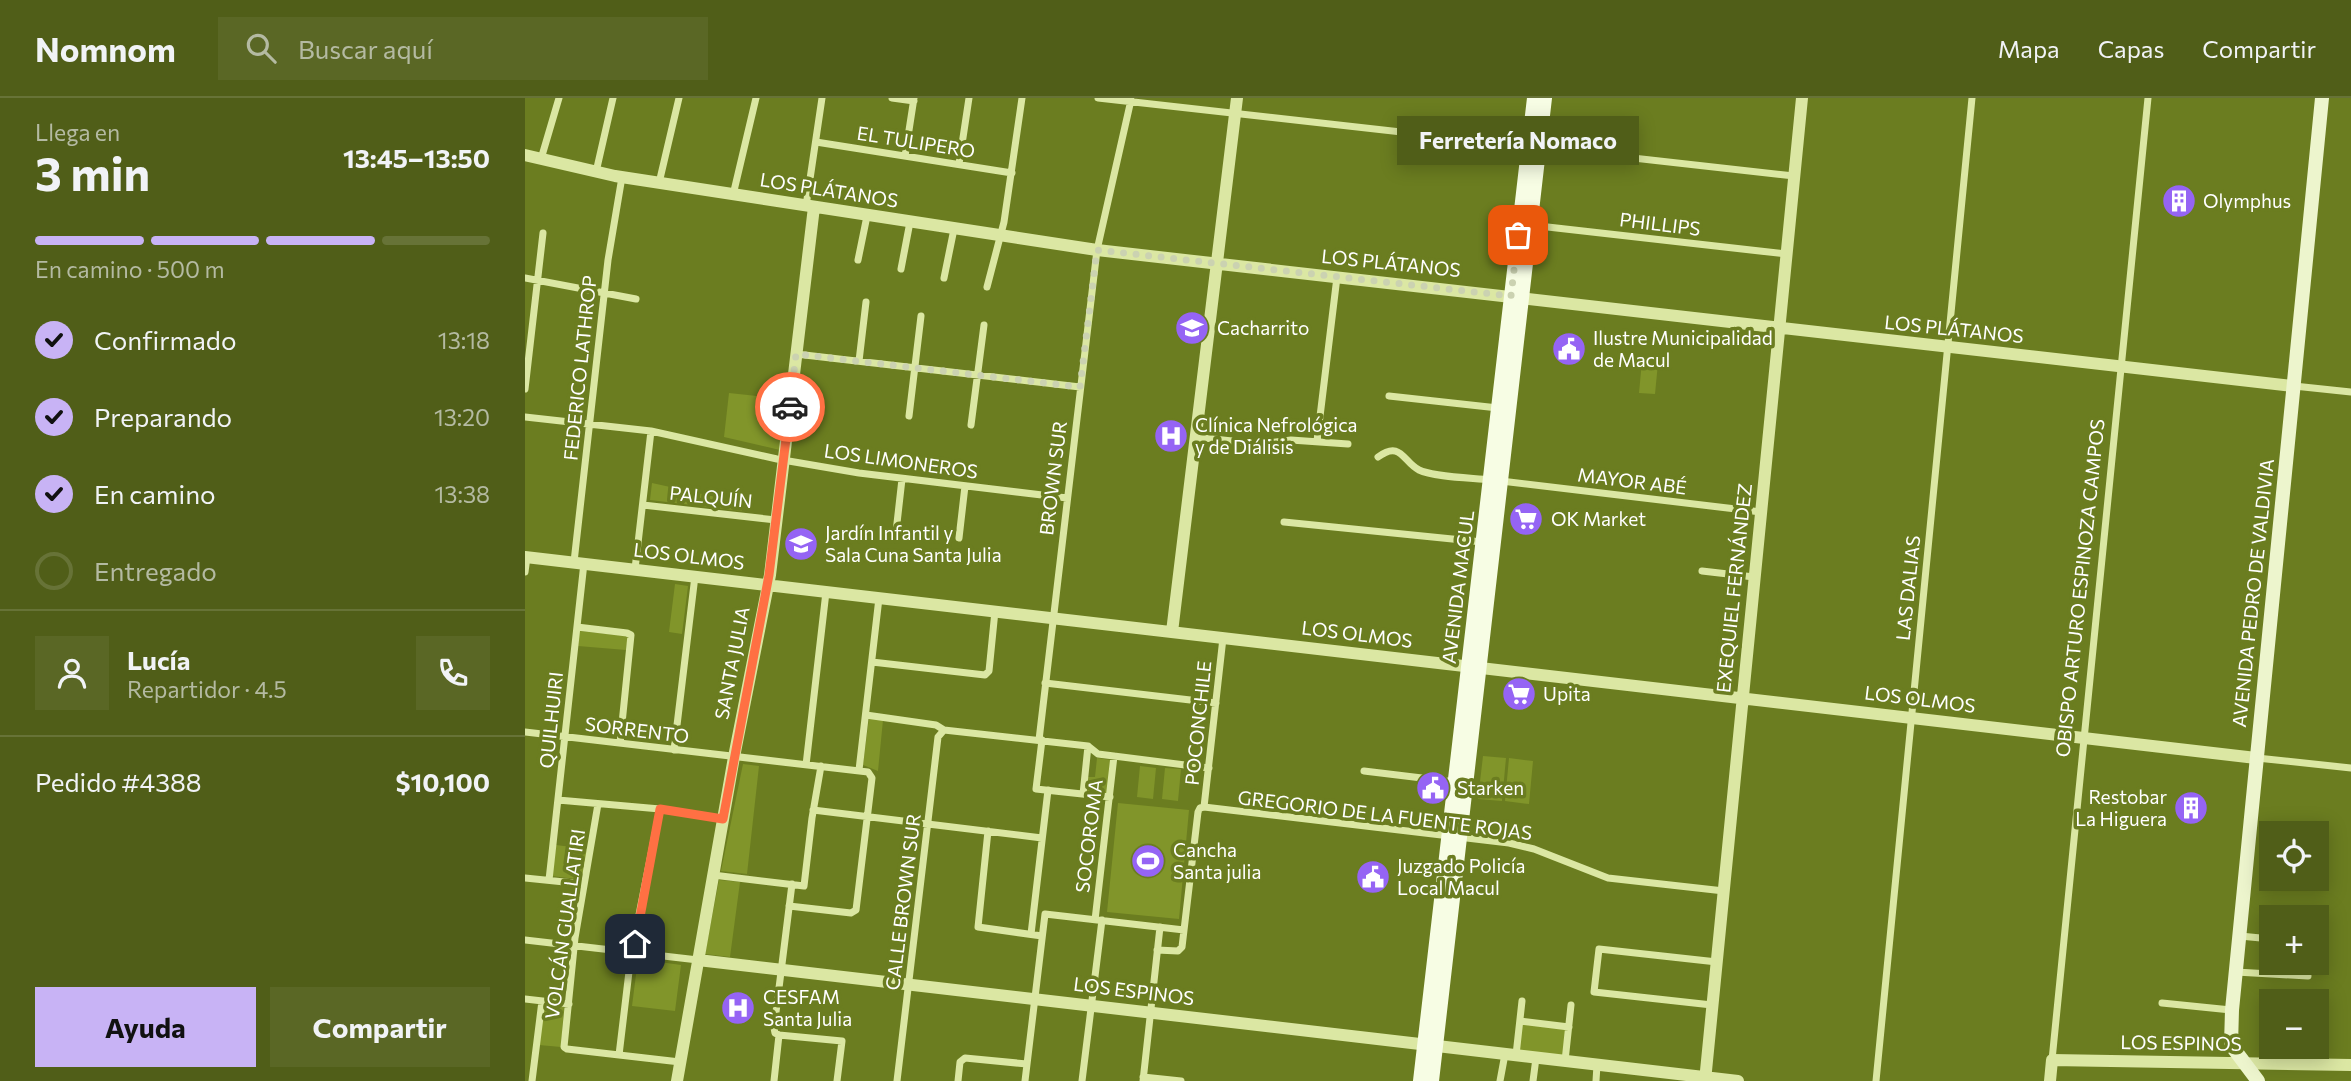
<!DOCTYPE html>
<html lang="es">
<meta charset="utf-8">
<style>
:root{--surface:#505e18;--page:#5a6725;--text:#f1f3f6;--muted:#b4baa2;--line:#677337;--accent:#c8b3f5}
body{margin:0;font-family:Commissioner,sans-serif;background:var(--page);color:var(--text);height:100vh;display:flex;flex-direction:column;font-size:26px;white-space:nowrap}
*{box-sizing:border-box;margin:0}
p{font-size:23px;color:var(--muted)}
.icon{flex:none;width:38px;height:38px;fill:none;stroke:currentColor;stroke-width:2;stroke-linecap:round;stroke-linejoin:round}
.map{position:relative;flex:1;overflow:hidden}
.side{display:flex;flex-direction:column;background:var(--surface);width:525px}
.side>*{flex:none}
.controls{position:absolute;left:1734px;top:723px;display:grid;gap:14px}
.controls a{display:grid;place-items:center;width:70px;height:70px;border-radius:0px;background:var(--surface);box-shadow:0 4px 18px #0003;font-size:35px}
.pin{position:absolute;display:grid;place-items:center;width:60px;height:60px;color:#fff;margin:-30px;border-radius:14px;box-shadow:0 4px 10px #0006}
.courier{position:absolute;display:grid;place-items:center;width:70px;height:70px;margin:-35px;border:5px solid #ff7043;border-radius:50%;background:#fff;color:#222;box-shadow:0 2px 9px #0007}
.bubble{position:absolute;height:49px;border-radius:0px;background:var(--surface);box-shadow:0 4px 18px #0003;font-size:23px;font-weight:700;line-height:49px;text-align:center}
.head em{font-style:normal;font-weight:700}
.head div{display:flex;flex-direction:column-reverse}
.head{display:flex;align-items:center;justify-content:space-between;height:119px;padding:0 35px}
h1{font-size:46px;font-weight:700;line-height:52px}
.bar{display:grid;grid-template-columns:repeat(4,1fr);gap:10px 7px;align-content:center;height:84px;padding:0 35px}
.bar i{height:9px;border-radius:5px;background:var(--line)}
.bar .selected{background:var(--accent)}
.bar p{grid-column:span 4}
.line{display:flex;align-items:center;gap:18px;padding:0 35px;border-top:2px solid var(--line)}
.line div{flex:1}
.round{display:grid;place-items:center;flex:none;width:74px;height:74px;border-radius:0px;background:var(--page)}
ol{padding:0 35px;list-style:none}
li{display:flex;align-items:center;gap:21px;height:77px}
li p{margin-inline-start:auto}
li .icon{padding:7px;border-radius:50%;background:var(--accent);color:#111;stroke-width:4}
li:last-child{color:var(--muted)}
li i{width:38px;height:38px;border:4px solid var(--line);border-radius:50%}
.button{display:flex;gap:14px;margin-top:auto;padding:14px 35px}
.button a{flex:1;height:80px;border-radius:0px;background:var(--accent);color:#111;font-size:28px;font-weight:700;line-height:80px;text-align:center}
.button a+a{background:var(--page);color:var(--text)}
header{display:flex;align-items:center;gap:42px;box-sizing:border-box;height:98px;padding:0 35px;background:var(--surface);border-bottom:2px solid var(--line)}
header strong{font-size:33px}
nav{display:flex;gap:38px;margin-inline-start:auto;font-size:24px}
.search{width:490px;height:63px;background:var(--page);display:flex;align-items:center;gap:18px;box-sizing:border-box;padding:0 24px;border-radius:0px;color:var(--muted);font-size:26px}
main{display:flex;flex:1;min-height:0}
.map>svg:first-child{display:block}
</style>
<header>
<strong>Nomnom</strong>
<div class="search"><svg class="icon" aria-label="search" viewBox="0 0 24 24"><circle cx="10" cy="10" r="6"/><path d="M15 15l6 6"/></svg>Buscar aquí</div>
<nav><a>Mapa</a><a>Capas</a><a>Compartir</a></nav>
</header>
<main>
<section class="side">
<div class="head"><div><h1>3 min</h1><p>Llega en</p></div><em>13:45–13:50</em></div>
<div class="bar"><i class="selected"></i><i class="selected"></i><i class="selected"></i><i></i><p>En camino · 500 m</p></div>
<ol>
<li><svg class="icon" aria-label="check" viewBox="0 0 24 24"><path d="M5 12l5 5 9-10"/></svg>Confirmado<p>13:18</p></li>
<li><svg class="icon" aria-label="check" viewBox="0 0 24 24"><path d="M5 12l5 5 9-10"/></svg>Preparando<p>13:20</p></li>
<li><svg class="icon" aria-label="check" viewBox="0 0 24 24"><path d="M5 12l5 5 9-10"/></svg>En camino<p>13:38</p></li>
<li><i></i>Entregado</li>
</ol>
<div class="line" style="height:126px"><a class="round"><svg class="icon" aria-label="person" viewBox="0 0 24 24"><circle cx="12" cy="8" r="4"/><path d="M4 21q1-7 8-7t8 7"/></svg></a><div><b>Lucía</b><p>Repartidor · 4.5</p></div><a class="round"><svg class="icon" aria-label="phone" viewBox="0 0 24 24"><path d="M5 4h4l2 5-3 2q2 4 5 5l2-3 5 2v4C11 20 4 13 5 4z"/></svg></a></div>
<div class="line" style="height:91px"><div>Pedido #4388</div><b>$10,100</b></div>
<div class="button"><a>Ayuda</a><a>Compartir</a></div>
</section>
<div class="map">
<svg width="1826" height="983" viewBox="0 0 1826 983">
<rect width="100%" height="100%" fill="#6b7d20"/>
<path fill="#81952a" d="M 1117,263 L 1133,265 L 1130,296 L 1114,295 Z
M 204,295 L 260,301 L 255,352 L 199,339 Z
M 127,385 L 218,405 L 217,413 L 125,402 Z
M 150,486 L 163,488 L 157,536 L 144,534 Z
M 54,533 L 103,538 L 101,552 L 53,548 Z
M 344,620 L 358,622 L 353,673 L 338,667 Z
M 958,658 L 981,660 L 977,703 L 953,701 Z
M 572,660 L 586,662 L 583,696 L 562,694 L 563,679 L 570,679 Z
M 984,660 L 1008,663 L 1004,706 L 980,703 Z
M 218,666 L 234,668 L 222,776 L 196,773 Z
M 615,668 L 631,670 L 628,701 L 612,699 Z
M 640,670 L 656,671 L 653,703 L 637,701 Z
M 593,705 L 664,712 L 654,821 L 582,814 Z
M 31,747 L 62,751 L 58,782 L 27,778 Z
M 194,782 L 215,784 L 205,859 L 180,856 Z
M 113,861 L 156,867 L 150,913 L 107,908 Z
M 19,907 L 39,909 L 36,949 L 14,947 Z
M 995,923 L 1044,929 L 1040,963 L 991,957 Z"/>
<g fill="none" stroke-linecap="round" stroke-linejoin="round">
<path stroke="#dbe7a3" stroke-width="7" d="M 367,0 L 389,3
M 573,0 L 1269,78
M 291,44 L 487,75
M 380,58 L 389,0
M 16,61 L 34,0
M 434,66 L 444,0
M 71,74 L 88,0
M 134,85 L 154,0
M 208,97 L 231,0
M 281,108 L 297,0
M 1005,127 L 1261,156
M 333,162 L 342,118
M 376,171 L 385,124
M 0,180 L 111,201
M 419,180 L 429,131
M 462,189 L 479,124 L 497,0
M 271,256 L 555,289
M 334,263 L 341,204
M 1769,288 L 1826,294
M 0,291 L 18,135
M 864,298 L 973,310
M 384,318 L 396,218
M 0,319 L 126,333 L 252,361 L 334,375 L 542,400
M 446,327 L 459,227
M 670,339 L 735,346 L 766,342 L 823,346
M 792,343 L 812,179
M 853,359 C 876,342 878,364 894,372 C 908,379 948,380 965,382
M 976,383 L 1236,414
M 118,407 L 251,422
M 759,424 L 957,444
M 371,434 L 377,381
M 434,440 L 440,388
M 49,464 L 83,162 L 97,79
M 110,471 L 126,333
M 1177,473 L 1229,479
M 0,474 L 2,459
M 52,529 L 102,535 L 106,537 L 95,645
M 347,564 L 460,577 L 464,573 L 470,513
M 520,585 L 691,605
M 341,617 L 411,627 L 419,632 L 563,648 L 573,656 L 684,670
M 0,634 L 343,674 L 347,680 L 331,812 L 326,815 L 264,808
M 514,642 L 572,152 L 606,2
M 517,642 L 511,691 L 585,699
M 149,652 L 170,478
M 1732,660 L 1826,670
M 281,667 L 301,494
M 334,672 L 354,500
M 839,673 L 930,684
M 558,696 L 563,648
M 33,702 L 135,711 L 198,721
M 73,706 L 50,840 L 39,949 L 42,951 L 155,964
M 679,709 L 984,745 L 1009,751 L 1083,780 L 1199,793
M 288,712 L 517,740
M 463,733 L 453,829 L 517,838
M 188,777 L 279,788 L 287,720 L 296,668
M 0,780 L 59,786
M 24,782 L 59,465
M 570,822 L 589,658
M 506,836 L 523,692
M 1715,838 L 1746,841
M 0,842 L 173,862
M 632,852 L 653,853 L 657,849 L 673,714 L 675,710 L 679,709 L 698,540
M 1711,874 L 1783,878
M 0,901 L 44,906
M 1637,905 L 1706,912
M 1187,907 L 1069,894 L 1074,851 L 1192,864
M 995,923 L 1044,929
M 254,937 L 317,943 L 312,983
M 94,957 L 106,857 L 135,711
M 991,957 L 997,903
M 1527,962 L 1623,0
M 1040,963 L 1046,907
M 618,979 L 656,983
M 7,983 L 17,903
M 249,983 L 254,937 L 250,935 L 249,930 L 267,786
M 372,983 L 413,639 L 419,632
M 433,983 L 435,964 L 440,960 L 502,966
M 500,983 L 520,816 L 659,832
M 557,983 L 577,822
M 618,983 L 635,829
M 975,983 L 980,956
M 1008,983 L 1011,960
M 1071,983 L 1072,967
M 1351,983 L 1447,0"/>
<path stroke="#dbe7a3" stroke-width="12" d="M 0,57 L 90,78 L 572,152 L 1768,288
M 0,459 L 1731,660
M 647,534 L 712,0
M 173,862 L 1213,983
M 152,983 L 209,659 L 245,477 L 289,109
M 1180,983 L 1277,0
M 1525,983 L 1527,962 L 1826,967"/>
<path stroke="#edf5cd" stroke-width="14" d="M 1733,983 L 1706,947 L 1707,912 L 1797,0"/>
<path stroke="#f7fde4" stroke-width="14" d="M 895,983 L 1009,0
M 907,983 L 1020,0"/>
</g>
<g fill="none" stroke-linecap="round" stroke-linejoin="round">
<path stroke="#cbd2b1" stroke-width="7" stroke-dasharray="0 12.6" d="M 265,309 L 271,256 L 555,289 L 572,152 L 986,198 L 993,137"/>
<path stroke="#ff7043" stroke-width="9" d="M 110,846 L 135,711 L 198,721 L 244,477 L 265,309"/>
</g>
<defs>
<g id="building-disc" transform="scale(1.75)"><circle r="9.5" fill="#9564f4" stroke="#6b7d20"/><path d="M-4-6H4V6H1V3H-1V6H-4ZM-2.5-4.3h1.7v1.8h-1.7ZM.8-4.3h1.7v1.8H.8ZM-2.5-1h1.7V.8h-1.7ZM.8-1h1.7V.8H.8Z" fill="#fff"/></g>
<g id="school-disc" transform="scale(1.75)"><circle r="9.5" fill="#9564f4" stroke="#6b7d20"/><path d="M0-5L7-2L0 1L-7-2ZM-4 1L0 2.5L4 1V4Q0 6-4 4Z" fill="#fff"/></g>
<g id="civic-disc" transform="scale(1.75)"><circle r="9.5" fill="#9564f4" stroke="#6b7d20"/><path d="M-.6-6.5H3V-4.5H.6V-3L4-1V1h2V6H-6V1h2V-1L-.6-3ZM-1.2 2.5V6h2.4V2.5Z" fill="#fff"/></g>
<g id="hospital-disc" transform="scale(1.75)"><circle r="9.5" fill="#9564f4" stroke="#6b7d20"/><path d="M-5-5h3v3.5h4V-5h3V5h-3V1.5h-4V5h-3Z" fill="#fff"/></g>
<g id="supermarket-disc" transform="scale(1.75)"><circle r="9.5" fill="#9564f4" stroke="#6b7d20"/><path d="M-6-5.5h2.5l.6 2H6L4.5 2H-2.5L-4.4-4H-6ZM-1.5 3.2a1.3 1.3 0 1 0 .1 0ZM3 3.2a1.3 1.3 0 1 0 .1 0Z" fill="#fff"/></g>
<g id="stadium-disc" transform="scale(1.75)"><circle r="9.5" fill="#9564f4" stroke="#6b7d20"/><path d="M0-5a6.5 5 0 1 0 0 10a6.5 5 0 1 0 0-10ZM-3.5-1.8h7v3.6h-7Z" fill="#fff"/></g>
</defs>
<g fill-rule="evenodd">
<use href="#building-disc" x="1654" y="103"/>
<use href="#school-disc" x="667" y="230"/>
<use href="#civic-disc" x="1044" y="251"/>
<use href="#hospital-disc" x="646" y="338"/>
<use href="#supermarket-disc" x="1001" y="421"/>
<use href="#school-disc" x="276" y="446"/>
<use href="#supermarket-disc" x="994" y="596"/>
<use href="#civic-disc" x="908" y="690"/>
<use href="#building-disc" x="1666" y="710"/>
<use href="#stadium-disc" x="623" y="763"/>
<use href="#civic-disc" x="848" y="779"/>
<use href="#hospital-disc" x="213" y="910"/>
</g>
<g text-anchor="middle" stroke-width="7" stroke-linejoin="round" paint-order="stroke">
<g font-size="19" fill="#fff" stroke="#6b7d20">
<text transform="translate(391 44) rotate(9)" y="7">EL TULIPERO</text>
<text transform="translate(304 92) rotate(9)" y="7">LOS PLÁTANOS</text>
<text transform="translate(1135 126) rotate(7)" y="7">PHILLIPS</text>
<text transform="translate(866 165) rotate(6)" y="7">LOS PLÁTANOS</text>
<text transform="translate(1429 231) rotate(6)" y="7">LOS PLÁTANOS</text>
<text transform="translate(55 270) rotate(-84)" y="7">FEDERICO LATHROP</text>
<text transform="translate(376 363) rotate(8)" y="7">LOS LIMONEROS</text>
<text transform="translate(528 380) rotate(-83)" y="7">BROWN SUR</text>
<text transform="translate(1107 383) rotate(7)" y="7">MAYOR ABÉ</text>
<text transform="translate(186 399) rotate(6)" y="7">PALQUÍN</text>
<text transform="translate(164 458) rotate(7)" y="7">LOS OLMOS</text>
<text transform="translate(933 489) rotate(-83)" y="7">AVENIDA MACUL</text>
<text transform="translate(1209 490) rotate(-84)" y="7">EXEQUIEL FERNÁNDEZ</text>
<text transform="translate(1383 490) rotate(-84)" y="7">LAS DALIAS</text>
<text transform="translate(1555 490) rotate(-84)" y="7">OBISPO ARTURO ESPINOZA CAMPOS</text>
<text transform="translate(1728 495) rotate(-84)" y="7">AVENIDA PEDRO DE VALDIVIA</text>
<text transform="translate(832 536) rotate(7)" y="7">LOS OLMOS</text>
<text transform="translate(207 565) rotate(-79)" y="7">SANTA JULIA</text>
<text transform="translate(1395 601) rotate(7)" y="7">LOS OLMOS</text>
<text transform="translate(26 622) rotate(-84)" y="7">QUILHUIRI</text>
<text transform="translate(673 625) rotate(-84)" y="7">POCONCHILE</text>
<text transform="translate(112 632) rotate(7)" y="7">SORRENTO</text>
<text transform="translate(860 717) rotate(7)" y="7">GREGORIO DE LA FUENTE ROJAS</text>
<text transform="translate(564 738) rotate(-83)" y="7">SOCOROMA</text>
<text transform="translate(378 804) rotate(-83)" y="7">CALLE BROWN SUR</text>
<text transform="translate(40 826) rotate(-82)" y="7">VOLCÁN GUALLATIRI</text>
<text transform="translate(609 893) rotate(7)" y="7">LOS ESPINOS</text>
<text transform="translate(1656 945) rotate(1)" y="7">LOS ESPINOS</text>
</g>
<g font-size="19" fill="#fff" stroke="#6b7d20" text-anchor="start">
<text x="1678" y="110">Olymphus</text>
<text x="692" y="237">Cacharrito</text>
<text x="1068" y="247">Ilustre Municipalidad<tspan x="1068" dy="22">de Macul</tspan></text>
<text x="670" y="334">Clínica Nefrológica<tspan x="670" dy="22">y de Diálisis</tspan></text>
<text x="1026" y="428">OK Market</text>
<text x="300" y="442">Jardín Infantil y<tspan x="300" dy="22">Sala Cuna Santa Julia</tspan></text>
<text x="1018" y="603">Upita</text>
<text x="932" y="697">Starken</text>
<text x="1642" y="706" text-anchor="end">Restobar<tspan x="1642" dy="22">La Higuera</tspan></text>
<text x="648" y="759">Cancha<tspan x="648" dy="22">Santa julia</tspan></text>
<text x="872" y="775">Juzgado Policía<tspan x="872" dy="22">Local Macul</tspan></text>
<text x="238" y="906">CESFAM<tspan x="238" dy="22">Santa Julia</tspan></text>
</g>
</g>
</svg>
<div class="controls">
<a><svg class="icon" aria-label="locate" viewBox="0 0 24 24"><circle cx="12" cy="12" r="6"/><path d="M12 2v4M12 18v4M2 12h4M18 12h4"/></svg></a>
<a>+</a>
<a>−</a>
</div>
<div class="pin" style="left:993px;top:137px;background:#ea580c"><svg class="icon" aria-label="bag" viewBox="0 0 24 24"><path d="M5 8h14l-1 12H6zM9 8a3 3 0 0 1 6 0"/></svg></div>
<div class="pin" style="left:110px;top:846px;background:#1f2937"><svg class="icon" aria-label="home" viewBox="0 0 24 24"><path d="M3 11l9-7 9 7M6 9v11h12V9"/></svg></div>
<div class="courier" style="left:265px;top:309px"><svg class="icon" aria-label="car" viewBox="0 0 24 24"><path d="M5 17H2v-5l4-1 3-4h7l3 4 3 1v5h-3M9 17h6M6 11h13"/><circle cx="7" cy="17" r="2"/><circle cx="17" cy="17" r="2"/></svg></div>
<div class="bubble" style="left:872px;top:18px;width:242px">Ferretería Nomaco</div>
</div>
</main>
